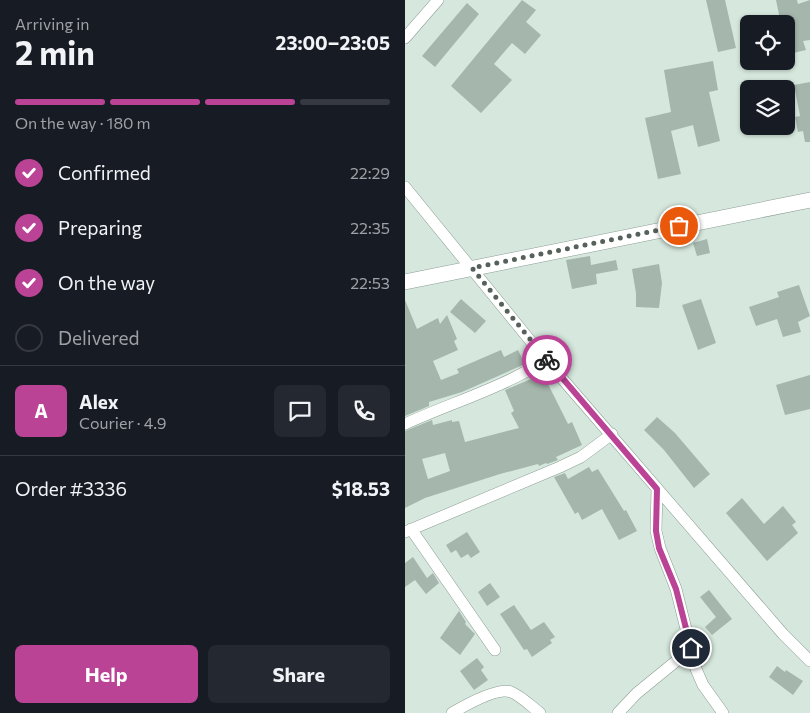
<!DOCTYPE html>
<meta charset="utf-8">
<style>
:root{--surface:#171b24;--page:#242831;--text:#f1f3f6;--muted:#9ea1a6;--line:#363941;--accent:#bb4396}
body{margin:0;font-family:Commissioner,sans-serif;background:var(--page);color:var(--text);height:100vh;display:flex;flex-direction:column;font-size:19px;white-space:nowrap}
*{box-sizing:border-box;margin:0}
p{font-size:16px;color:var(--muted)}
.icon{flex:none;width:28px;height:28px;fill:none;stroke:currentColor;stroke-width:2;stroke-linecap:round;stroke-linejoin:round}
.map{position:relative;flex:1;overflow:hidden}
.sheet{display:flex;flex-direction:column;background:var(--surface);width:405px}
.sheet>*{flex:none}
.controls{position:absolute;left:335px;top:15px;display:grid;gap:10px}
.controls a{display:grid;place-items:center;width:55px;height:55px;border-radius:8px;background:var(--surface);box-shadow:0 1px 4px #0004;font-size:25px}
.pin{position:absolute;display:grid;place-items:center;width:42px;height:42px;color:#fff;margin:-21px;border:2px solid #fff;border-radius:50%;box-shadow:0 1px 5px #0007}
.courier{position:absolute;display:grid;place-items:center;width:50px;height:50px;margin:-25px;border:4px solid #bb4396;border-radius:50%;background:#fff;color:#222;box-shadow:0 1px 6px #0007}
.headline em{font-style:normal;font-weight:700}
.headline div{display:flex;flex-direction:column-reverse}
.headline{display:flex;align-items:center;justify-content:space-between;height:85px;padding:0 15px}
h1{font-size:32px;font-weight:700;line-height:38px}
.bar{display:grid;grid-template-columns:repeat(4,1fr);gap:8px 5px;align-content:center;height:60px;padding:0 15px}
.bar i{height:6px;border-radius:4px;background:var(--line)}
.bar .active{background:var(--accent)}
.bar p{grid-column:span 4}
.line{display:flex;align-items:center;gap:12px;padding:0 15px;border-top:1px solid var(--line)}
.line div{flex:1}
.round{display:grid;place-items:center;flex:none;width:52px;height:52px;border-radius:8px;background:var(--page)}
ol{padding:0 15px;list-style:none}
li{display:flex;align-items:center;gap:15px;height:55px}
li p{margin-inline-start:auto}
li .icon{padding:5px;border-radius:50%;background:var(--accent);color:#fff;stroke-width:4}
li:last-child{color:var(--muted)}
li i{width:28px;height:28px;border:2px solid var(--line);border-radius:50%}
.cta{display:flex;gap:10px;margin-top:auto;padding:10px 15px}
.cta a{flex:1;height:58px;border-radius:8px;background:var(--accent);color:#fff;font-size:20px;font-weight:700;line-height:58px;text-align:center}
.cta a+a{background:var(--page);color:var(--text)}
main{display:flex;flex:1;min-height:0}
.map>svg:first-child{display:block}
</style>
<main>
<section class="sheet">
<div class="headline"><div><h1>2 min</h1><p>Arriving in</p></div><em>23:00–23:05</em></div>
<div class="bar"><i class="active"></i><i class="active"></i><i class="active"></i><i></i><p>On the way · 180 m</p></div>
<ol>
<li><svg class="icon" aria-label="check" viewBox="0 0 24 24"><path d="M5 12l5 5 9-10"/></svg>Confirmed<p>22:29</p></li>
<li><svg class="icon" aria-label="check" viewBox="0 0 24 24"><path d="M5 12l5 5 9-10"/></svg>Preparing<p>22:35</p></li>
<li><svg class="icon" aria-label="check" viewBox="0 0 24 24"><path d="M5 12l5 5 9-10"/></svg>On the way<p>22:53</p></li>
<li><i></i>Delivered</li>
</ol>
<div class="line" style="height:90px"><b class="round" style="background:var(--accent);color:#fff">A</b><div><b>Alex</b><p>Courier · 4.9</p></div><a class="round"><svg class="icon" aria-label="chat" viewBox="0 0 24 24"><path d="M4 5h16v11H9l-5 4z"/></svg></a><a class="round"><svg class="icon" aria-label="phone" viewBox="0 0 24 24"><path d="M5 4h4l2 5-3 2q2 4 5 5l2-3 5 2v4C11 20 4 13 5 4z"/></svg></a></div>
<div class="line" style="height:65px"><div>Order #3336</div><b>$18.53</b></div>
<div class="cta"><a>Help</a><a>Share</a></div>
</section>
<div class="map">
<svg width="405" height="713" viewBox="0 0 405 713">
<rect width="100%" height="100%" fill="#d6e8de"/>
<path fill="#a5b6ac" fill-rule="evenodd" d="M 117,0 L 131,10 L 121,22 L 136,35 L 120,54 L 107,43 L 89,64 L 107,80 L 76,113 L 46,86 Z
M 301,0 L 320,0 L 331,48 L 313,52 Z
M 371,0 L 392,0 L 393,4 L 405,0 L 405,40 L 398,41 L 401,50 L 384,54 L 381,24 L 376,24 Z
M 62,3 L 74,14 L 30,67 L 17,56 Z
M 308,61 L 313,90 L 304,92 L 315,141 L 293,147 L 288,125 L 266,131 L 276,174 L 253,179 L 240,118 L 266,112 L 259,70 Z
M 405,82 L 405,142 L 400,142 L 398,131 L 393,132 L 390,117 L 395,116 L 389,85 Z
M 302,239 L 305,253 L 292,256 L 288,243 Z
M 185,256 L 186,265 L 211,260 L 213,270 L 191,274 L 192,284 L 167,289 L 161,260 Z
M 254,264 L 257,283 L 254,308 L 231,307 L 231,293 L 227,269 Z
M 394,285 L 405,316 L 393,322 L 396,332 L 378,337 L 372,319 L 351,326 L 344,307 L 374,297 L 372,292 Z
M 56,299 L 81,321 L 70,333 L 45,312 Z
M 296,299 L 311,343 L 293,350 L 277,305 Z
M 0,300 L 12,329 L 33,318 L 35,324 L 42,315 L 52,339 L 49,341 L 53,350 L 28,361 L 36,380 L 54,373 L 52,369 L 96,350 L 99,357 L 113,350 L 120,364 L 57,392 L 24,402 L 24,406 L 0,416 Z
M 138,374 L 163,424 L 167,422 L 177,445 L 151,457 L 153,460 L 142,464 L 141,463 L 134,466 L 133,464 L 95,474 L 20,498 L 0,508 L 0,431 L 27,420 L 28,425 L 47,420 L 47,422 L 54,421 L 60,442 L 114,428 L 106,413 L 109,411 L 100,390 ZM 40,453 L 45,471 L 23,479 L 17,459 Z
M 405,375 L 405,409 L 380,415 L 371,385 Z
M 252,417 L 270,433 L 305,474 L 289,488 L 259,450 L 239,430 Z
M 184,467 L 187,472 L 193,469 L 219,511 L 221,510 L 232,531 L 214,540 L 197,509 L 177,520 L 173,512 L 170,514 L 149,477 L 160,473 L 163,479 Z
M 337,498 L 359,524 L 378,506 L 391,522 L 387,525 L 393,533 L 362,561 L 321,513 Z
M 62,532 L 75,552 L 66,558 L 63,554 L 56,558 L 51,550 L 46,553 L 41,545 Z
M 8,557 L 22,578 L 28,573 L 34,583 L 21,594 L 10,580 L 0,587 L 0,563 Z
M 85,583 L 95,597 L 82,606 L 73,592 Z
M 304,590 L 327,619 L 307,635 L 300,627 L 311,617 L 295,597 Z
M 109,605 L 126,630 L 139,622 L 150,637 L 145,640 L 147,643 L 127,657 L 122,649 L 119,650 L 95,614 Z
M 54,611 L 61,622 L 60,624 L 70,634 L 55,655 L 35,638 Z
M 72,658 L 79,667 L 76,670 L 83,680 L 69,690 L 55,671 Z
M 372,666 L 380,672 L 381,670 L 398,681 L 388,695 L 364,677 Z"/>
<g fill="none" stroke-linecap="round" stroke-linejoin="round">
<g stroke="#8c9d94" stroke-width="12">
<path id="minor" d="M 0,38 L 33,0
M 0,187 L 141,360 L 378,634 L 405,661
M 0,424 C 48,402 95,389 141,360
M 252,489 L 251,531 L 255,548 L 271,589 L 291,669 L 298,685 L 318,713
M 6,529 L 90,650
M 0,532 L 155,467 L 176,457 L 207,434
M 47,713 C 59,706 92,687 106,692 C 116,696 126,706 135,713
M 213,713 L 232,693 L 286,649"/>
</g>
<g stroke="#8c9d94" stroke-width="16">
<path id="tertiary" d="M 0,282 L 405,200"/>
</g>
<use href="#minor" stroke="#fff" stroke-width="11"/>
<use href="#tertiary" stroke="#fff" stroke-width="15"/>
</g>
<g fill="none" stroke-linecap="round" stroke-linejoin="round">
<path stroke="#57615b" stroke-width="5" stroke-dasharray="0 9" d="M 142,360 L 67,268 L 274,226"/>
<path stroke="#bb4396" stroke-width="6" d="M 142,360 L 252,489 L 251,531 L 254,548 L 271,589 L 286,648"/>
</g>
</svg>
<div class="controls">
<a><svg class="icon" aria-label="locate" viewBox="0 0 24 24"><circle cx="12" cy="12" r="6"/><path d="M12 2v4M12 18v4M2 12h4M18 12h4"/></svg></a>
<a><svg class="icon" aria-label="layers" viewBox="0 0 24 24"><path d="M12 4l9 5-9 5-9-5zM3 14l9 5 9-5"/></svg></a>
</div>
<div class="pin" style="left:274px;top:226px;background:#ea580c"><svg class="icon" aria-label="bag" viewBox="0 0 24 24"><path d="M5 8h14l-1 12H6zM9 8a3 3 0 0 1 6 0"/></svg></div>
<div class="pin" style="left:286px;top:648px;background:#1f2937"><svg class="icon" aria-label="home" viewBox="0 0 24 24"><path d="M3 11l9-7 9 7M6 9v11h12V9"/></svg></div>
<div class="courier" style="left:142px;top:360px"><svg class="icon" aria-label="bike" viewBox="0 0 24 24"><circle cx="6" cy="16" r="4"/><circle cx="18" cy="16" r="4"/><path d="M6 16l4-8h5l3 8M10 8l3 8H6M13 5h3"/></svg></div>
</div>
</main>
